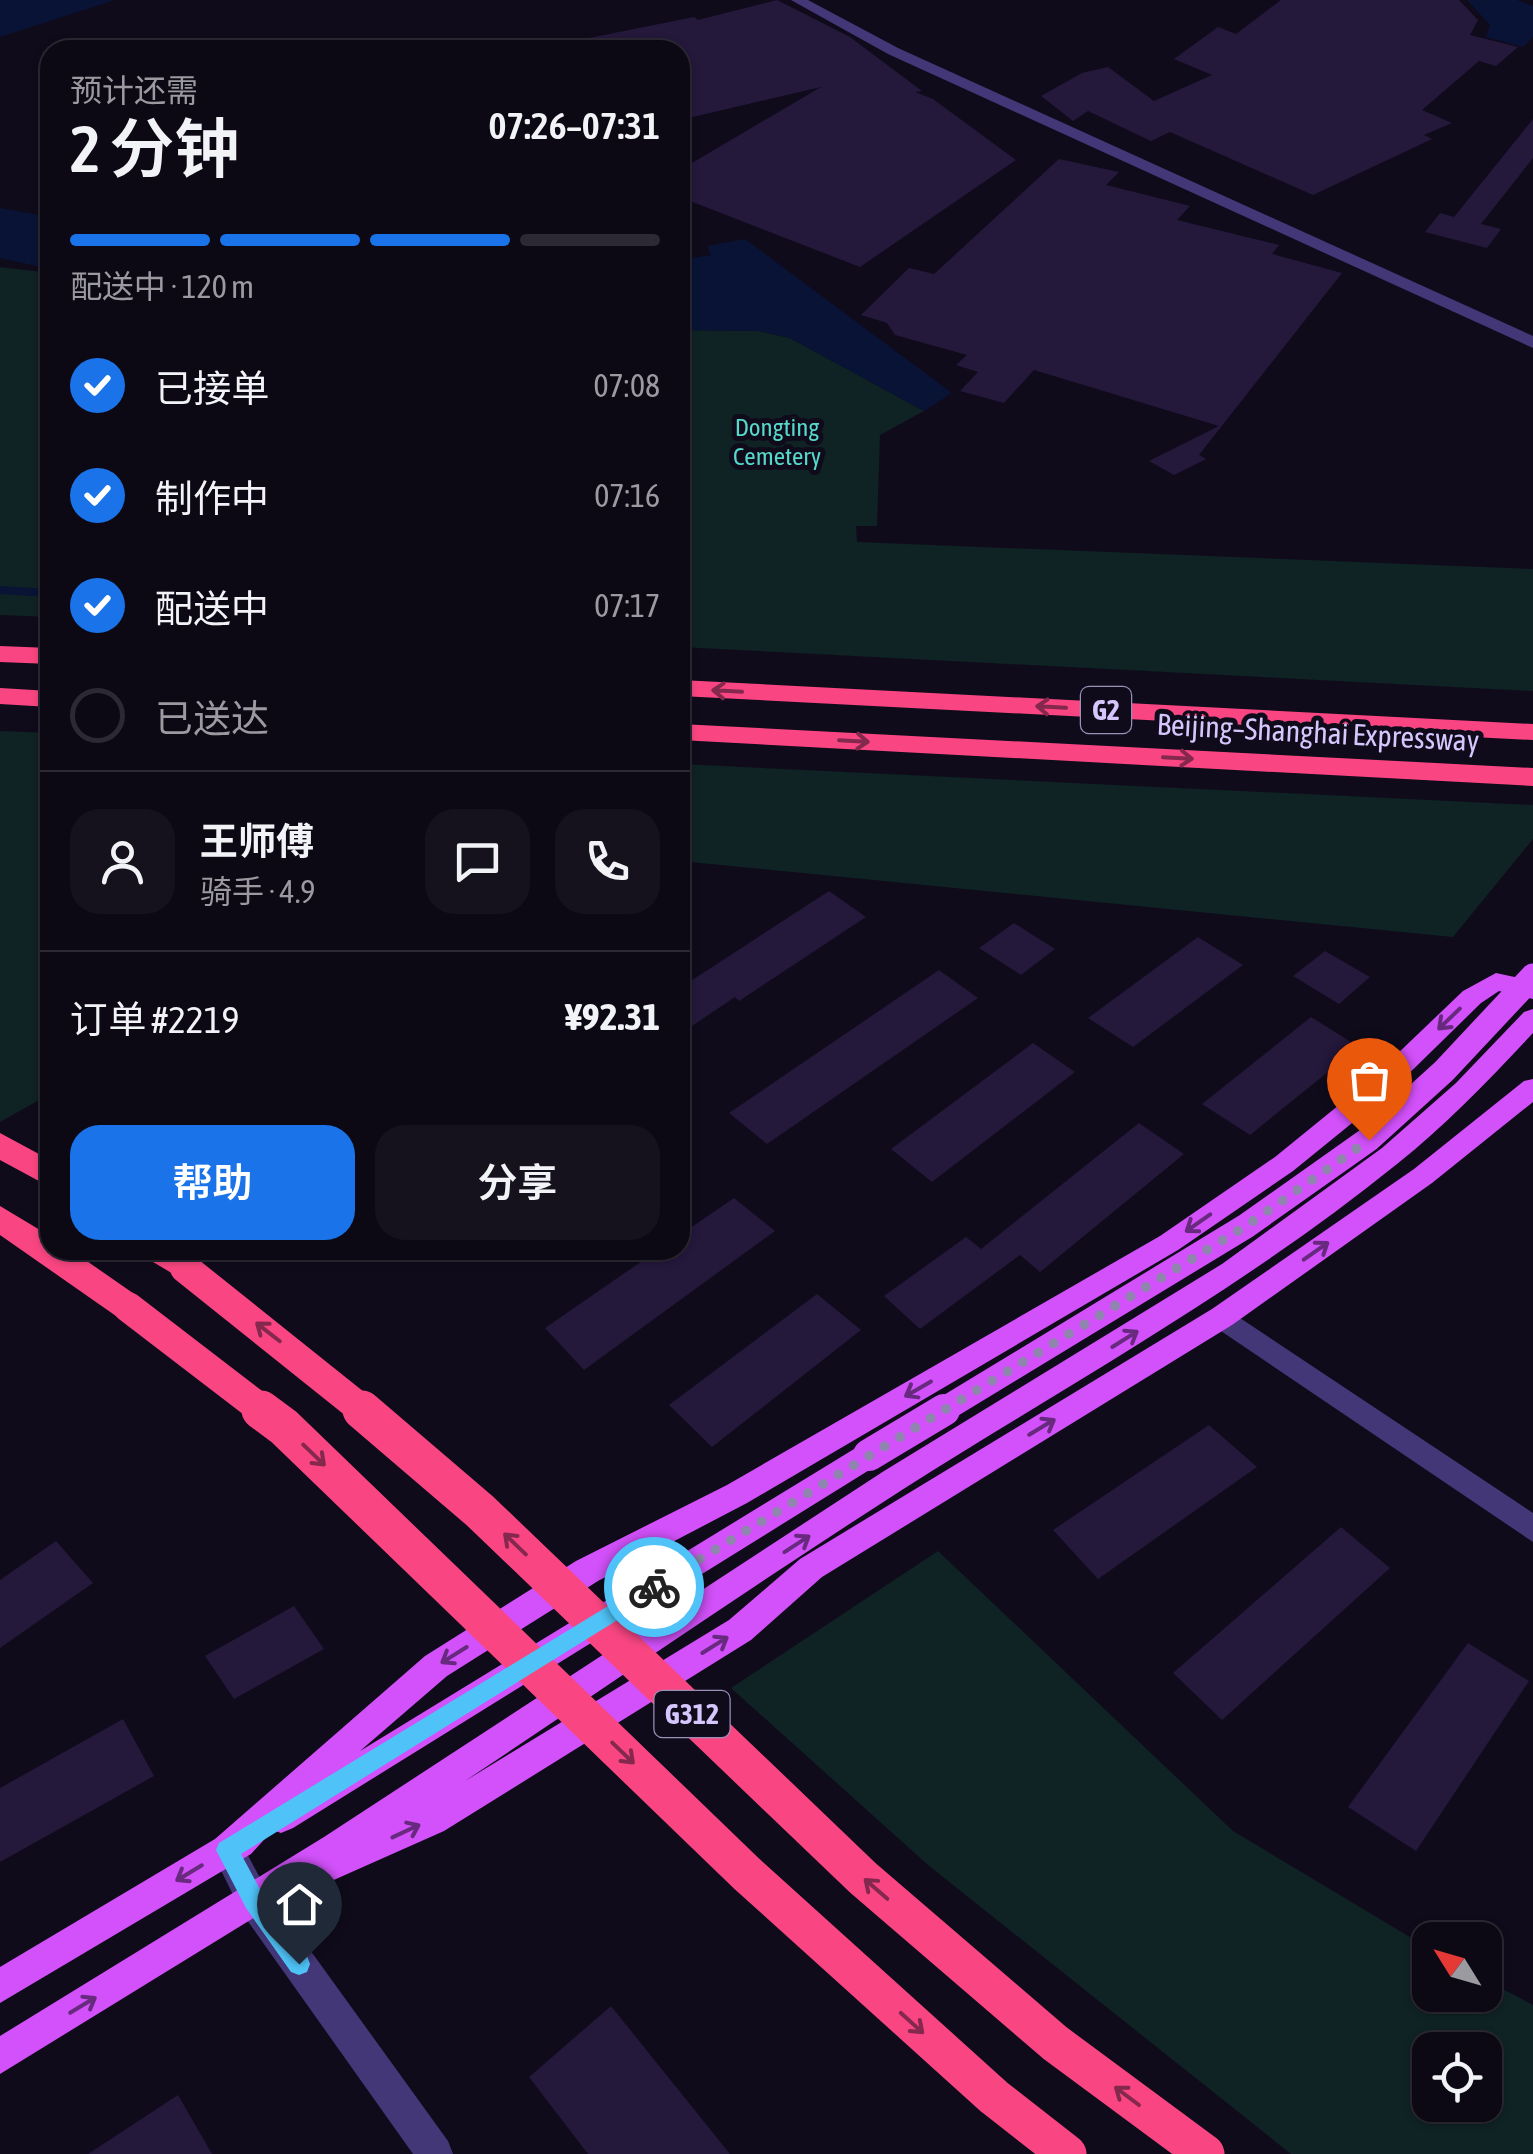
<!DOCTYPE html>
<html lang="zh">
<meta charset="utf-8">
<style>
:root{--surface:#0c0814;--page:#15111d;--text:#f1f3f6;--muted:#9a9aa0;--line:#2c2934;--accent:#1a73e8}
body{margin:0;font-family:"Asap Condensed","Noto Sans SC",sans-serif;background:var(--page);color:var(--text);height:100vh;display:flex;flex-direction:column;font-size:38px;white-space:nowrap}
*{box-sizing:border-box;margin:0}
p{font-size:32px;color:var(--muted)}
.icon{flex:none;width:55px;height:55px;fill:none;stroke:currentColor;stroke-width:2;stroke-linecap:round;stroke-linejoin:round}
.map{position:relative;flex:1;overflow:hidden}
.details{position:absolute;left:40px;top:40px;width:650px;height:1220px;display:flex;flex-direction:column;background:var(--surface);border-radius:30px;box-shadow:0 2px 8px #0004,0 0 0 2px var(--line)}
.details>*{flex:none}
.needle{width:65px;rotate:307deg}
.fabs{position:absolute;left:1412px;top:1922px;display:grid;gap:20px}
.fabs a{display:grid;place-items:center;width:90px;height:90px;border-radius:20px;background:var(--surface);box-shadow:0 2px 8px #0004,0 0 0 2px var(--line);font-size:50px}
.pin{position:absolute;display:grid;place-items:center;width:85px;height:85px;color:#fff;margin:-102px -42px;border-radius:50% 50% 50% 0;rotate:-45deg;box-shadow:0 0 10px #0007}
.pin .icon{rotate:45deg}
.courier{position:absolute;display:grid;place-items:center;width:100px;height:100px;margin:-50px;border:8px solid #4fc3f7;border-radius:50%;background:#fff;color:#222;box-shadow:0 2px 12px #0007}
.summary em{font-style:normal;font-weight:600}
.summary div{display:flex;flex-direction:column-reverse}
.summary{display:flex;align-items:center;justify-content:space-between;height:170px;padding:0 30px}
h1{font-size:65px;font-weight:600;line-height:75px}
.bar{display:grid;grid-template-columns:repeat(4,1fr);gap:15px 10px;align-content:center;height:120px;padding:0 30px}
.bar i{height:12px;border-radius:8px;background:var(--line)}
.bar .current{background:var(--accent)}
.bar p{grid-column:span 4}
.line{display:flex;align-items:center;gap:25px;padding:0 30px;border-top:2px solid var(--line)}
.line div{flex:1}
.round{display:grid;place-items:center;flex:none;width:105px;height:105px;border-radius:30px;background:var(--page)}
ol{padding:0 30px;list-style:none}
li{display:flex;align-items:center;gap:30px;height:110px}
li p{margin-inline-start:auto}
li .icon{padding:10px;border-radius:50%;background:var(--accent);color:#fff;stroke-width:4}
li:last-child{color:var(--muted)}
li i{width:55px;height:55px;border:5px solid var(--line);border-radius:50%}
.primary-button{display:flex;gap:20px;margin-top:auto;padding:20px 30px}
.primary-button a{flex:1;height:115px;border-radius:30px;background:var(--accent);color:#fff;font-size:40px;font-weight:600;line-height:115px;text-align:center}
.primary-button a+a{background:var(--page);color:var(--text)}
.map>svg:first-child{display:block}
</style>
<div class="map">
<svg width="1533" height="2154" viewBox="0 0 1533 2154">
<rect width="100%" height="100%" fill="#100b1b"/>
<path fill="#0f2224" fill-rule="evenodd" d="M 0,267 L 50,273 L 50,617 L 0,615 Z
M 680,330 L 759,331 L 790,338 L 924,411 L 880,435 L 877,526 L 856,526 L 857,542 L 1533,569 L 1533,691 L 680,647 Z
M 0,731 L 50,733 L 50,1094 L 0,1122 Z
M 680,764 L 1533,805 L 1533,839 L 1453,937 L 680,861 Z
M 938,1551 L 1233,1831 L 1430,1949 L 1430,1995 L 1485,1995 L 1485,1980 L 1533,2005 L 1533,2154 L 1291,2154 L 928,1865 L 731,1688 ZM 1430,2050 L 1485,2050 L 1485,2105 L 1430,2105 Z"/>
<path fill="#091335" d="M 0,0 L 115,0 L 0,37 Z
M 1467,0 L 1517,0 L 1533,6 L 1533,37 L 1523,47 L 1486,37 L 1490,25 Z
M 0,208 L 50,217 L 50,269 L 0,258 Z
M 745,239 L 952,393 L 924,411 L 790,338 L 759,331 L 680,330 L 680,260 L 711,255 L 707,246 Z"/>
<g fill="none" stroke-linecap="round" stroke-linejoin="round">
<path stroke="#091335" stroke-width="8" d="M 0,590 L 50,593"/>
</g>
<path fill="#24183b" d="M 777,0 L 850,37 L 922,91 L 915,92 L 933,99 L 1016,160 L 860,267 L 680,197 L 680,170 L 821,87 L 680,120 L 680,50 L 585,50 L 584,39 L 694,17 L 698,20 Z
M 1281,0 L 1459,0 L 1478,20 L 1470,35 L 1518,47 L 1496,66 L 1479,61 L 1422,110 L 1452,123 L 1424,135 L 1432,139 L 1313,195 L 1170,132 L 1151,141 L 1088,111 L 1073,121 L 1041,96 L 1082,73 L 1108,67 L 1154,101 L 1212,75 L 1174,59 L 1218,27 L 1236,34 Z
M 1533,119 L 1533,158 L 1481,224 L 1501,229 L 1487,248 L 1425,232 L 1440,213 L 1454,217 Z
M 1059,159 L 1119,172 L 1106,185 L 1190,206 L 1177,220 L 1279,245 L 1272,254 L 1342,273 L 1199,455 L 1206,459 L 1174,475 L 1149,461 L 1219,426 L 1034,370 L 1004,403 L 960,391 L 978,372 L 956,365 L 967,355 L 895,335 L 887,323 L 861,315 L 909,268 L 934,274 Z
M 829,891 L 866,917 L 739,1001 L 735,997 L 680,1034 L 680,988 Z
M 1014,923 L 1055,949 L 1021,975 L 979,948 Z
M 1198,937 L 1243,965 L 1133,1047 L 1088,1018 Z
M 1325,951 L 1370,977 L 1339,1004 L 1293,976 Z
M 939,970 L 978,998 L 767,1144 L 729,1113 Z
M 1311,1017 L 1359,1047 L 1250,1135 L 1202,1104 Z
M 1033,1043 L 1075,1072 L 932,1182 L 891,1149 Z
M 1139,1123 L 1184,1154 L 1040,1272 L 1020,1255 L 920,1329 L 884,1296 L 966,1237 L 981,1249 Z
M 734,1198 L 775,1231 L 584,1370 L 545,1328 L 658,1250 L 680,1250 L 680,1235 Z
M 817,1294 L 861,1330 L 712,1447 L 669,1405 Z
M 1209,1425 L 1257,1467 L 1098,1579 L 1053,1530 Z
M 1341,1527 L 1390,1568 L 1222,1720 L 1173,1673 Z
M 56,1541 L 93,1583 L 0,1648 L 0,1580 Z
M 294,1606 L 324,1649 L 234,1699 L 205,1656 Z
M 1468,1643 L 1529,1681 L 1416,1851 L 1348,1807 Z
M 123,1719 L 154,1776 L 0,1862 L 0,1788 Z
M 611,2006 L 730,2154 L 588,2154 L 529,2077 Z
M 178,2095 L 212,2154 L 88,2154 Z"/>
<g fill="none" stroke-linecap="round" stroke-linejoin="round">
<path fill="#433778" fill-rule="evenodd" d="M 791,0 L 808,0 L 898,48 L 1533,336 L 1533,348 L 888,54 Z
M 1222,1306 L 1533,1513 L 1533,1542 L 1212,1325 L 1208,1317 L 1212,1309 Z
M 227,1834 L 239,1839 L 266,1889 L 448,2141 L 453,2154 L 413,2154 L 242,1913 L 211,1850 L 215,1839 Z"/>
<path fill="#d251fa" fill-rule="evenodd" d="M 1496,973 L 1533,981 L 1533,999 L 1499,991 L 1481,1003 L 1389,1093 L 1293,1171 L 1178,1250 L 747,1503 L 598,1581 L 447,1676 L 360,1751 L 859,1446 L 869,1443 L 879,1446 L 883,1455 L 879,1464 L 293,1828 L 281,1833 L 273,1830 L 251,1854 L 0,2003 L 0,1967 L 215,1839 L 425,1656 L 576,1561 L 727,1485 L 1160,1236 L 1275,1157 L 1371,1079 L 1463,991 Z
M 1533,1009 L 1533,1033 C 1490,1079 1446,1125 1397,1164 C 1244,1288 1071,1383 905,1488 C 757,1583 612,1683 465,1781 L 729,1620 L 800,1559 L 1212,1309 L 1414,1169 L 1524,1081 L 1533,1079 L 1533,1102 L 1432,1183 L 1232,1325 L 822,1577 L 751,1640 L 444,1831 L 327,1883 L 317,1879 L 0,2074 L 0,2036 L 324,1837 L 884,1471 L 1222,1264 L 1382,1148 L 1456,1083 L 1524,1012 Z"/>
<path fill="#f94682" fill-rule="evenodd" d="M 0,646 L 50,648 L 50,664 L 0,662 Z
M 680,680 L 1533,724 L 1533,740 L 680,696 Z
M 0,688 L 50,691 L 50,707 L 0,704 Z
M 680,724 L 1533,768 L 1533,786 L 680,740 Z
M 0,1133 L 50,1160 L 50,1187 L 0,1160 Z
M 0,1206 L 50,1236 L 50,1250 L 71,1250 L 140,1298 L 144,1307 L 140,1316 L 128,1320 L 116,1316 L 0,1235 Z
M 143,1250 C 166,1250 189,1245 201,1268 L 196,1277 L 185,1281 L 148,1259 Z"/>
<path stroke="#d251fa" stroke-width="25" d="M 940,1412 L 1246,1226 L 1369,1139 L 1444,1071 L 1533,976"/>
<path stroke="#d251fa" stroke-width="32" d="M 869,1455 L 944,1410"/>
<path stroke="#f94682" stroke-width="30" d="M 185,1268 L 365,1412
M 128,1307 L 265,1412"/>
<path stroke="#f94682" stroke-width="39" d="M 261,1410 L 284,1427 L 747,1874 L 994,2097 L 1067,2154
M 362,1410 L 480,1511 L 863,1878 L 1055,2043 L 1205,2154"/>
</g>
<defs><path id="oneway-shaft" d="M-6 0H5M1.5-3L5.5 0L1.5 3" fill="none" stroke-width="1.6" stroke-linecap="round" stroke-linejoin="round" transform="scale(2.5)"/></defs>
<g stroke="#84284e">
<use href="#oneway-shaft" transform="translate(727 691) rotate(-177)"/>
<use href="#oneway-shaft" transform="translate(1051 707) rotate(-177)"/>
<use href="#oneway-shaft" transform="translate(854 741) rotate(3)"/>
<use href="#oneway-shaft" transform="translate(1178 758) rotate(3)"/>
<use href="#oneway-shaft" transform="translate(268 1332) rotate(-142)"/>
<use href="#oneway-shaft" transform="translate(314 1455) rotate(44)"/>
<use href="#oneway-shaft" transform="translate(515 1544) rotate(-136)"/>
<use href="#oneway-shaft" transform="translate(623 1753) rotate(44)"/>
<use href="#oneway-shaft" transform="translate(876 1889) rotate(-139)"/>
<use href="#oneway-shaft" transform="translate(912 2023) rotate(42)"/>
<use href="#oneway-shaft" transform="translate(1127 2096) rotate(-143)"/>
</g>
<g stroke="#672a7f">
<use href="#oneway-shaft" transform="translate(1449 1019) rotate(136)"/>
<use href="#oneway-shaft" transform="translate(1198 1223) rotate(145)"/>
<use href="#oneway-shaft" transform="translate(1316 1251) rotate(-35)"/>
<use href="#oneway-shaft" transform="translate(1125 1339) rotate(-32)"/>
<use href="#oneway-shaft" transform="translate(918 1389) rotate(150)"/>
<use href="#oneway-shaft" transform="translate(1042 1427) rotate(-31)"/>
<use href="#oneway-shaft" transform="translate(797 1544) rotate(-33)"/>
<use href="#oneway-shaft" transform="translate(715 1645) rotate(-32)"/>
<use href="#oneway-shaft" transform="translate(454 1655) rotate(148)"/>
<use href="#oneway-shaft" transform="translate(406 1831) rotate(-25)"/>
<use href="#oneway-shaft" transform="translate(189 1873) rotate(149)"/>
<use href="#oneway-shaft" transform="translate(83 2005) rotate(-31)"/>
</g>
<path fill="#4fc3f7" d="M 654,1578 L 661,1581 L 661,1593 L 241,1854 L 262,1893 L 307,1956 L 310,1964 L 307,1972 L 299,1975 L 291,1972 L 246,1908 L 216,1850 L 219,1843 Z"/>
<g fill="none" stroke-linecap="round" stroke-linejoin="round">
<path stroke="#9085ae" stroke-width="10" stroke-dasharray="0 18" d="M 654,1587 L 1246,1226 L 1369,1140"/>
</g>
<g text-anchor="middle" stroke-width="10" stroke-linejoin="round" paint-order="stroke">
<g font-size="25" fill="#56d9cb" stroke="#100b1b">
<text x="777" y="436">Dongting<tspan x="777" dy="29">Cemetery</tspan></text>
</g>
<g fill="#100b1b" stroke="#9a8fb9" stroke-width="2.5">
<rect x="1081" y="687" width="50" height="46" rx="8"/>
<rect x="654.5" y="1691" width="75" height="46" rx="8"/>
</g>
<g font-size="28" font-weight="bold" fill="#d5c7fd">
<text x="1106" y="720">G2</text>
<text x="692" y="1724">G312</text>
</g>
<g font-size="30" fill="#d5c7fd" stroke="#100b1b">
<text transform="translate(1318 733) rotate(3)" y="10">Beijing–Shanghai Expressway</text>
</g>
</g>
</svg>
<div class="fabs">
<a><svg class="needle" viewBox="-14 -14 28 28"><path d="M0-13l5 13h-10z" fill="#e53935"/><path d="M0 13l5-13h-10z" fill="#9a9aa0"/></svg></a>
<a><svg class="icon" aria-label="locate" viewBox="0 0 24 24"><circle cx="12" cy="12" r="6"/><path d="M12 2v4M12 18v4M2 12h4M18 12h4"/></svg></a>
</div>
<div class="pin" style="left:1369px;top:1140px;background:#ea580c"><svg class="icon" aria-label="bag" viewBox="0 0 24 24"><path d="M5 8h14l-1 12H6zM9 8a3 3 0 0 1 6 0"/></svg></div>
<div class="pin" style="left:299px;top:1964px;background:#1f2937"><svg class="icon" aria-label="home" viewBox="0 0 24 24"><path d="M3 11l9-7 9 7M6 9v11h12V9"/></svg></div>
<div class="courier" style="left:654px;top:1587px"><svg class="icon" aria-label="bike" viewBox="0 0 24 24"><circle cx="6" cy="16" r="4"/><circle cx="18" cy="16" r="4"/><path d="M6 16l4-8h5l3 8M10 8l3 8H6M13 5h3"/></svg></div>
<section class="details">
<div class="summary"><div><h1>2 分钟</h1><p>预计还需</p></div><em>07:26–07:31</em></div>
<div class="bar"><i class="current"></i><i class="current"></i><i class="current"></i><i></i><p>配送中 · 120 m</p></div>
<ol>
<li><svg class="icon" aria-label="check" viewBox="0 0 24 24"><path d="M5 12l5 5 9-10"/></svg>已接单<p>07:08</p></li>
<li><svg class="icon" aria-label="check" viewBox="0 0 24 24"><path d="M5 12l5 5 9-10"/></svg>制作中<p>07:16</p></li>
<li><svg class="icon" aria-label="check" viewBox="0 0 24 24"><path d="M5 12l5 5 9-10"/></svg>配送中<p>07:17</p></li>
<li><i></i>已送达</li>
</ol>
<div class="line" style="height:180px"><a class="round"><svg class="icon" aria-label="person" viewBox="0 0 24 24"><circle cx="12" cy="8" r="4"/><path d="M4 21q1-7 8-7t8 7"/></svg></a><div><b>王师傅</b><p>骑手 · 4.9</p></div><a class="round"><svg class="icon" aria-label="chat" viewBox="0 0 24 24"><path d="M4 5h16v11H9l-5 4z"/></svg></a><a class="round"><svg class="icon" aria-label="phone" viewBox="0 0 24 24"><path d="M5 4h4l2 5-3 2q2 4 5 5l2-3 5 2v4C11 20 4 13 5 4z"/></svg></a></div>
<div class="line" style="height:130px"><div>订单 #2219</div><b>¥92.31</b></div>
<div class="primary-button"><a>帮助</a><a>分享</a></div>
</section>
</div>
